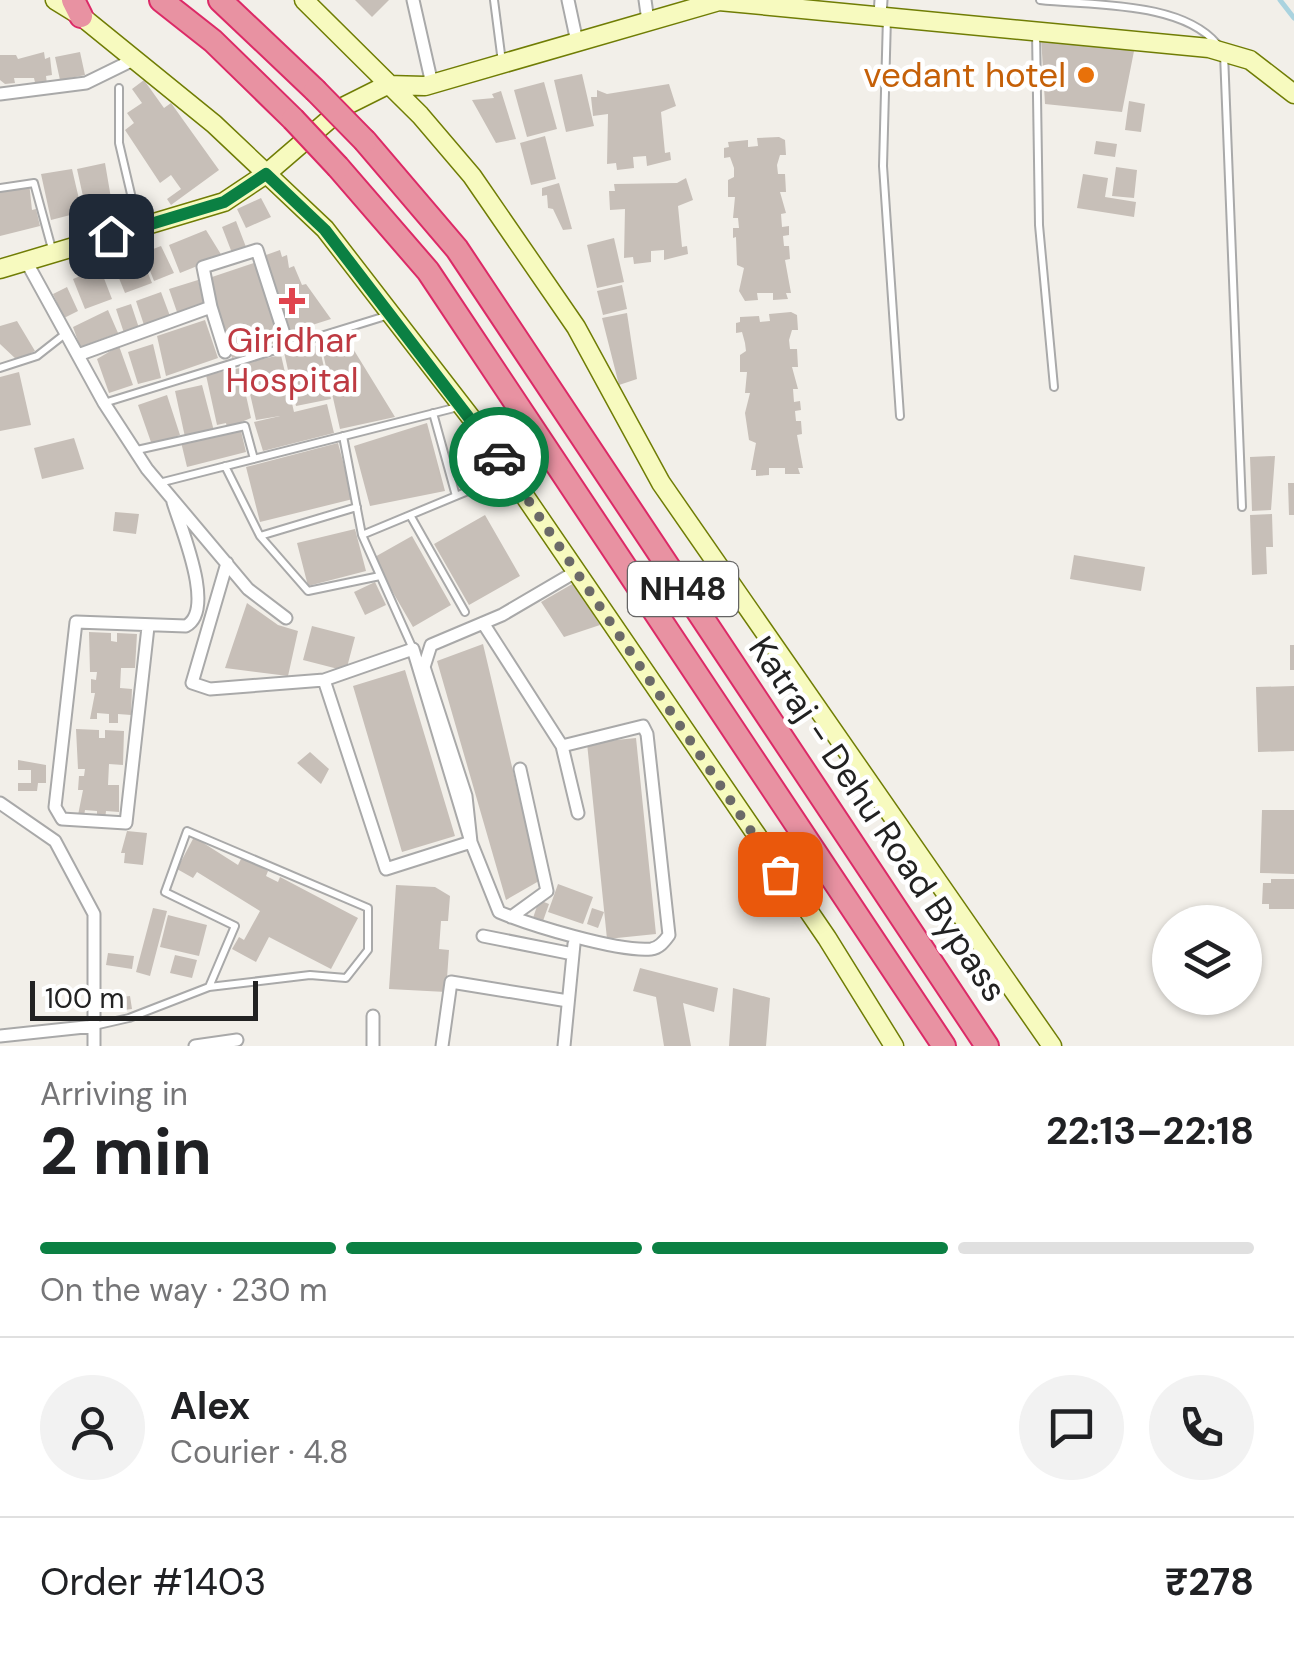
<!DOCTYPE html>
<meta charset="utf-8">
<style>
:root{--surface:#fff;--page:#f2f2f2;--text:#202124;--muted:#757577;--line:#e0e0e0;--accent:#0b8043}
body{margin:0;font-family:"DM Sans",sans-serif;background:var(--page);color:var(--text);height:100vh;display:flex;flex-direction:column;font-size:38px;white-space:nowrap}
*{box-sizing:border-box;margin:0}
p{font-size:32px;color:var(--muted)}
.icon{flex:none;width:55px;height:55px;fill:none;stroke:currentColor;stroke-width:2;stroke-linecap:round;stroke-linejoin:round}
.map{position:relative;height:1046px;overflow:hidden}
.panel{display:flex;flex-direction:column;background:var(--surface);flex:1}
.panel>*{flex:none}
.controls{position:absolute;left:1152px;top:905px;display:grid;gap:20px}
.controls a{display:grid;place-items:center;width:110px;height:110px;border-radius:50%;background:var(--surface);box-shadow:0 2px 8px #0004;font-size:50px}
.scale{position:absolute;left:30px;bottom:25px;width:228px;box-sizing:border-box;padding-left:10px;border:5px solid #222;border-top:0;font-size:28px;line-height:35px;white-space:nowrap;color:#222;-webkit-text-stroke:8px #fff;paint-order:stroke}
.pin{position:absolute;display:grid;place-items:center;width:85px;height:85px;color:#fff;margin:-42px;border-radius:20px;box-shadow:0 5px 15px #0006}
.courier{position:absolute;display:grid;place-items:center;width:100px;height:100px;margin:-50px;border:8px solid #0b8043;border-radius:50%;background:#fff;color:#222;box-shadow:0 2px 12px #0007}
.overview em{font-style:normal;font-weight:700}
.overview div{display:flex;flex-direction:column-reverse}
.overview{display:flex;align-items:center;justify-content:space-between;height:170px;padding:0 40px}
h1{font-size:65px;font-weight:700;line-height:75px}
.bar{display:grid;grid-template-columns:repeat(4,1fr);gap:15px 10px;align-content:center;height:120px;padding:0 40px}
.bar i{height:12px;border-radius:8px;background:var(--line)}
.bar .on{background:var(--accent)}
.bar p{grid-column:span 4}
.line{display:flex;align-items:center;gap:25px;padding:0 40px;border-top:2px solid var(--line)}
.line div{flex:1}
.round{display:grid;place-items:center;flex:none;width:105px;height:105px;border-radius:52px;background:var(--page)}
.map>svg:first-child{display:block}
</style>
<div class="map">
<svg width="1294" height="1046" viewBox="0 0 1294 1046">
<rect width="100%" height="100%" fill="#f2efe9"/>
<g fill="none" stroke-linecap="round" stroke-linejoin="round">
<path stroke="#aad3df" stroke-width="5" d="M 1280,0 L 1294,18"/>
</g>
<path fill="#c7bfb8" d="M 355,0 L 389,0 L 372,17 Z
M 1041,36 L 1135,46 L 1122,112 L 1045,104 Z
M 44,52 L 45,59 L 50,57 L 52,75 L 46,76 L 47,84 L 36,87 L 34,78 L 14,78 L 15,83 L 5,84 L 0,80 L 0,55 L 16,55 L 18,59 Z
M 80,52 L 85,75 L 60,80 L 55,57 Z
M 582,74 L 594,126 L 566,132 L 554,80 Z
M 144,80 L 164,108 L 171,103 L 219,170 L 171,205 L 167,199 L 181,189 L 171,175 L 160,183 L 125,130 L 134,123 L 127,113 L 142,103 L 132,89 Z
M 544,82 L 557,129 L 527,137 L 514,90 Z
M 669,84 L 676,106 L 661,112 L 665,153 L 670,152 L 671,160 L 647,166 L 646,156 L 633,157 L 634,168 L 617,170 L 616,163 L 607,164 L 608,114 L 593,116 L 591,97 L 597,97 L 597,90 L 607,94 Z
M 501,91 L 516,139 L 496,143 L 472,100 L 494,98 L 492,94 Z
M 1129,101 L 1145,104 L 1141,132 L 1125,130 Z
M 545,136 L 556,179 L 531,185 L 520,143 Z
M 779,137 L 785,140 L 786,155 L 780,155 L 777,165 L 778,174 L 785,174 L 786,192 L 780,192 L 786,213 L 781,214 L 782,227 L 789,226 L 789,235 L 783,236 L 784,246 L 789,246 L 790,259 L 785,260 L 791,293 L 786,293 L 788,299 L 773,300 L 773,293 L 757,293 L 758,300 L 745,301 L 739,291 L 744,268 L 737,265 L 736,237 L 733,238 L 733,228 L 739,228 L 738,218 L 733,218 L 735,197 L 728,197 L 728,180 L 734,177 L 734,168 L 730,157 L 724,158 L 724,148 L 729,147 L 728,142 L 748,140 L 748,147 L 758,146 L 757,138 Z
M 1096,141 L 1117,144 L 1115,157 L 1094,154 Z
M 105,163 L 112,204 L 86,210 L 77,169 Z
M 1116,167 L 1137,170 L 1134,198 L 1112,196 Z
M 72,169 L 82,212 L 51,220 L 41,174 Z
M 1083,174 L 1108,178 L 1105,197 L 1136,202 L 1134,217 L 1077,208 Z
M 686,178 L 693,200 L 678,206 L 682,247 L 687,246 L 688,254 L 664,260 L 664,250 L 651,251 L 651,262 L 634,264 L 633,257 L 624,258 L 625,209 L 610,210 L 609,191 L 615,191 L 614,184 L 677,183 Z
M 29,182 L 32,210 L 36,209 L 40,226 L 0,236 L 0,189 Z
M 559,183 L 572,229 L 563,230 L 553,209 L 548,208 L 547,195 L 542,196 L 542,188 Z
M 261,198 L 271,217 L 246,228 L 237,209 Z
M 236,221 L 246,247 L 232,253 L 222,227 Z
M 206,230 L 222,256 L 180,273 L 169,245 Z
M 614,238 L 624,282 L 597,288 L 587,245 Z
M 161,246 L 174,273 L 154,281 L 143,253 Z
M 280,250 L 282,257 L 287,255 L 289,268 L 294,266 L 302,285 L 306,284 L 331,319 L 287,333 L 266,255 Z
M 139,251 L 152,283 L 125,293 L 112,261 Z
M 257,262 L 283,340 L 232,358 L 209,278 Z
M 100,268 L 112,299 L 85,309 L 73,279 Z
M 198,280 L 205,304 L 177,312 L 169,289 Z
M 622,285 L 627,309 L 603,315 L 597,291 Z
M 67,287 L 78,311 L 64,318 L 53,294 Z
M 161,292 L 170,316 L 144,325 L 136,301 Z
M 131,304 L 139,328 L 124,333 L 116,309 Z
M 108,310 L 118,333 L 80,347 L 73,327 Z
M 791,312 L 797,315 L 798,330 L 792,330 L 789,340 L 790,349 L 797,349 L 798,367 L 792,367 L 798,389 L 793,389 L 794,402 L 800,401 L 801,410 L 795,411 L 796,421 L 801,421 L 802,434 L 797,435 L 803,468 L 798,468 L 800,474 L 785,474 L 785,468 L 769,468 L 769,475 L 756,476 L 756,470 L 751,470 L 756,443 L 749,440 L 745,413 L 750,393 L 745,393 L 747,372 L 740,372 L 740,355 L 746,351 L 745,343 L 742,332 L 736,333 L 736,323 L 740,322 L 740,317 L 759,316 L 760,322 L 770,321 L 769,314 Z
M 627,313 L 637,379 L 619,385 L 602,318 Z
M 205,320 L 218,358 L 166,376 L 157,336 Z
M 17,321 L 35,351 L 17,360 L 0,344 L 0,326 Z
M 344,334 L 395,417 L 340,429 L 320,340 Z
M 153,344 L 161,378 L 138,384 L 128,352 Z
M 319,345 L 331,399 L 296,406 L 284,352 Z
M 119,346 L 133,385 L 109,393 L 97,359 Z
M 281,355 L 294,412 L 327,404 L 334,433 L 263,451 L 254,422 L 280,416 L 256,420 L 243,363 Z
M 240,368 L 251,418 L 227,428 L 226,423 L 217,425 L 206,375 Z
M 19,372 L 31,425 L 0,431 L 0,377 Z
M 202,385 L 214,431 L 185,437 L 175,391 Z
M 167,395 L 180,435 L 152,445 L 138,405 Z
M 427,423 L 445,491 L 370,506 L 354,446 Z
M 241,431 L 246,452 L 187,467 L 181,442 Z
M 74,438 L 84,469 L 42,479 L 34,448 Z
M 338,443 L 353,499 L 260,522 L 246,467 Z
M 1275,456 L 1271,510 L 1252,511 L 1250,457 Z
M 1288,483 L 1294,483 L 1294,515 L 1289,515 Z
M 115,512 L 139,514 L 136,534 L 113,531 Z
M 1272,514 L 1273,547 L 1266,547 L 1267,574 L 1252,575 L 1250,515 Z
M 485,515 L 520,576 L 469,605 L 434,544 Z
M 355,529 L 366,571 L 308,586 L 297,543 Z
M 412,536 L 451,605 L 413,627 L 373,558 Z
M 1074,555 L 1145,567 L 1141,591 L 1070,579 Z
M 375,582 L 386,605 L 365,615 L 354,592 Z
M 574,583 L 600,625 L 564,637 L 541,602 Z
M 247,603 L 278,625 L 298,631 L 288,676 L 225,668 Z
M 312,626 L 355,637 L 346,671 L 303,660 Z
M 89,632 L 111,633 L 111,641 L 117,642 L 117,633 L 137,634 L 135,668 L 121,668 L 120,688 L 132,689 L 131,715 L 118,714 L 118,723 L 109,723 L 109,714 L 97,713 L 97,719 L 90,719 L 95,693 L 91,693 L 91,679 L 96,680 L 97,672 L 90,672 Z
M 483,644 L 539,881 L 506,900 L 437,661 Z
M 1290,645 L 1294,645 L 1294,670 L 1290,670 Z
M 405,670 L 455,836 L 402,852 L 353,686 Z
M 1294,686 L 1294,751 L 1258,752 L 1256,687 Z
M 76,729 L 99,730 L 99,738 L 105,738 L 105,730 L 124,731 L 123,765 L 109,764 L 108,785 L 119,785 L 119,812 L 106,811 L 105,820 L 97,820 L 97,811 L 85,810 L 84,816 L 78,815 L 83,790 L 78,790 L 79,776 L 84,776 L 85,769 L 78,769 Z
M 636,738 L 656,934 L 607,939 L 587,743 Z
M 310,752 L 329,769 L 321,784 L 297,763 Z
M 18,760 L 46,765 L 46,783 L 38,783 L 37,791 L 18,791 L 18,783 L 31,783 L 31,770 L 18,770 Z
M 1262,810 L 1294,810 L 1294,874 L 1260,873 Z
M 127,831 L 147,833 L 143,865 L 124,863 L 125,853 L 121,853 Z
M 194,837 L 238,865 L 242,857 L 268,871 L 266,876 L 278,882 L 280,877 L 358,918 L 331,969 L 269,937 L 256,962 L 232,949 L 239,937 L 244,940 L 260,911 L 197,872 L 193,878 L 177,869 Z
M 1271,879 L 1294,879 L 1294,909 L 1269,909 L 1269,904 L 1262,904 L 1263,883 L 1271,883 Z
M 558,884 L 593,897 L 583,924 L 548,912 Z
M 396,885 L 435,887 L 450,896 L 448,921 L 441,921 L 439,949 L 449,950 L 446,992 L 389,989 Z
M 539,900 L 549,904 L 543,921 L 533,918 Z
M 153,908 L 167,911 L 150,976 L 136,972 Z
M 592,908 L 604,912 L 598,928 L 587,924 Z
M 168,915 L 207,925 L 199,956 L 160,947 Z
M 108,953 L 134,956 L 132,969 L 106,965 Z
M 175,955 L 197,960 L 192,978 L 170,973 Z
M 640,968 L 718,988 L 714,1012 L 683,1003 L 691,1046 L 664,1046 L 656,997 L 633,991 Z
M 733,988 L 770,998 L 766,1046 L 729,1046 Z
M 130,996 L 132,1009 L 115,1011 L 113,998 Z"/>
<g fill="none" stroke-linecap="round" stroke-linejoin="round">
<g stroke="#a9a9a9" stroke-width="10">
<path id="lane" d="M 494,0 L 502,62
M 1040,0 C 1093,6 1181,1 1217,44
M 887,17 L 883,166 L 900,416
M 1036,32 L 1039,225 L 1054,387
M 1224,54 L 1242,507
M 119,88 L 119,143 L 138,224
M 0,188 L 34,183 L 52,249
M 0,368 L 37,356 L 65,334
M 104,403 L 389,315
M 433,413 L 456,496
M 343,436 L 362,535
M 137,450 L 245,426 L 254,459
M 225,466 L 260,536 L 308,591 L 380,576
M 159,483 L 458,407
M 410,515 L 465,612
M 260,536 L 357,507
M 413,649 L 362,535 L 509,474
M 94,1026 L 129,1018 L 209,987 L 235,926 L 165,892 L 187,831 L 368,908 L 368,950 L 346,978 L 310,975 L 209,987"/>
</g>
<g stroke="#a9a9a9" stroke-width="15">
<path id="street" d="M 413,0 L 432,84
M 568,0 L 577,42
M 645,0 L 648,21
M 880,15 L 881,0
M 0,94 L 86,83 L 135,59
M 26,261 L 104,403 L 147,469 L 248,589 L 286,618
M 211,307 L 203,267 L 257,250 L 285,337
M 78,355 L 211,307 L 225,352
M 227,563 L 192,683 L 210,689 L 324,680
M 577,571 L 502,615 L 431,645 L 424,667 L 466,796 L 471,842 L 499,912 C 530,925 618,952 651,949 C 659,948 664,942 669,935 L 647,734 L 643,726 L 562,746 L 578,813
M 483,623 L 562,746
M 148,627 L 126,823 L 62,819 L 55,807 L 76,622 L 186,626 C 216,610 181,529 173,502
M 413,649 L 471,842 L 386,869 L 324,680 Z
M 0,803 L 55,841 L 94,914 L 94,1046
M 511,917 L 547,891 L 520,769
M 483,936 L 573,954
M 373,1016 L 373,1046
M 0,1036 L 94,1026
M 195,1046 L 237,1040
M 442,1046 L 451,982 L 568,1001
M 564,1046 L 574,944"/>
</g>
<g stroke="#707d05" stroke-width="21">
<path id="secondary" d="M 55,0 L 81,16 L 214,124 L 325,229 L 472,419 L 827,938 L 894,1046
M 304,0 L 420,115 L 472,176 L 576,327 L 661,483 L 1052,1046
M 0,269 L 224,202 L 266,174 L 345,106 L 387,85 L 425,86 L 719,1 L 1209,48 L 1250,60 L 1294,94"/>
</g>
<g stroke="#dc2a67" stroke-width="26">
<path id="highway" d="M 73,0 L 81,16
M 161,0 L 213,41 L 293,119
M 220,0 L 315,90
M 365,141 L 457,249 L 987,1046
M 338,167 L 428,271 L 944,1046"/>
</g>
<use href="#lane" stroke="#fff" stroke-width="6"/>
<use href="#street" stroke="#fff" stroke-width="11"/>
<use href="#secondary" stroke="#f7fabf" stroke-width="18"/>
<use href="#highway" stroke="#e892a2" stroke-width="22"/>
<g stroke="#dc2a67" stroke-width="26" stroke-linecap="butt">
<path id="highway-bridge" d="M 315,90 L 365,141
M 293,119 L 338,167"/>
</g>
<use href="#highway-bridge" stroke="#e892a2" stroke-width="22"/>
</g>
<g fill="none" stroke-linecap="round" stroke-linejoin="round">
<path stroke="#6b6a68" stroke-width="10" stroke-dasharray="0 18" d="M 499,457 L 780,874"/>
<path stroke="#0b8043" stroke-width="12" d="M 111,236 L 224,202 L 266,174 L 325,230 L 499,457"/>
</g>
<circle fill="#e8710a" stroke="#fff" stroke-width="4" cx="1086" cy="75" r="10"/>
<path fill="#e0444e" stroke="#fff" stroke-width="4" d="M287 286h10v10h10v10h-10v10h-10v-10h-10v-10h10z"/>
<g text-anchor="middle" stroke-width="9" stroke-linejoin="round" paint-order="stroke">
<rect fill="#fff" stroke="#646464" stroke-width="2.5" x="628" y="562" width="110" height="54" rx="8"/>
<g font-size="32" font-weight="bold" fill="#222">
<text x="683" y="600">NH48</text>
</g>
<g font-size="35" fill="#c56008" stroke="#fff" text-anchor="end">
<text x="1066" y="87">vedant hotel</text>
</g>
<g font-size="35" fill="#be3a42" stroke="#fff">
<text x="292" y="352">Giridhar<tspan x="292" dy="40">Hospital</tspan></text>
</g>
<g font-size="35" fill="#222" stroke="#fff">
<text transform="translate(878 819) rotate(56)" y="12">Katraj - Dehu Road Bypass</text>
</g>
</g>
</svg>
<div class="controls">
<a><svg class="icon" aria-label="layers" viewBox="0 0 24 24"><path d="M12 4l9 5-9 5-9-5zM3 14l9 5 9-5"/></svg></a>
</div>
<div class="scale">100 m</div>
<div class="pin" style="left:780px;top:874px;background:#ea580c"><svg class="icon" aria-label="bag" viewBox="0 0 24 24"><path d="M5 8h14l-1 12H6zM9 8a3 3 0 0 1 6 0"/></svg></div>
<div class="pin" style="left:111px;top:236px;background:#1f2937"><svg class="icon" aria-label="home" viewBox="0 0 24 24"><path d="M3 11l9-7 9 7M6 9v11h12V9"/></svg></div>
<div class="courier" style="left:499px;top:457px"><svg class="icon" aria-label="car" viewBox="0 0 24 24"><path d="M5 17H2v-5l4-1 3-4h7l3 4 3 1v5h-3M9 17h6M6 11h13"/><circle cx="7" cy="17" r="2"/><circle cx="17" cy="17" r="2"/></svg></div>
</div>
<section class="panel">
<div class="overview"><div><h1>2 min</h1><p>Arriving in</p></div><em>22:13–22:18</em></div>
<div class="bar"><i class="on"></i><i class="on"></i><i class="on"></i><i></i><p>On the way · 230 m</p></div>
<div class="line" style="height:180px"><a class="round"><svg class="icon" aria-label="person" viewBox="0 0 24 24"><circle cx="12" cy="8" r="4"/><path d="M4 21q1-7 8-7t8 7"/></svg></a><div><b>Alex</b><p>Courier · 4.8</p></div><a class="round"><svg class="icon" aria-label="chat" viewBox="0 0 24 24"><path d="M4 5h16v11H9l-5 4z"/></svg></a><a class="round"><svg class="icon" aria-label="phone" viewBox="0 0 24 24"><path d="M5 4h4l2 5-3 2q2 4 5 5l2-3 5 2v4C11 20 4 13 5 4z"/></svg></a></div>
<div class="line" style="height:130px"><div>Order #1403</div><b>₹278</b></div>
</section>
